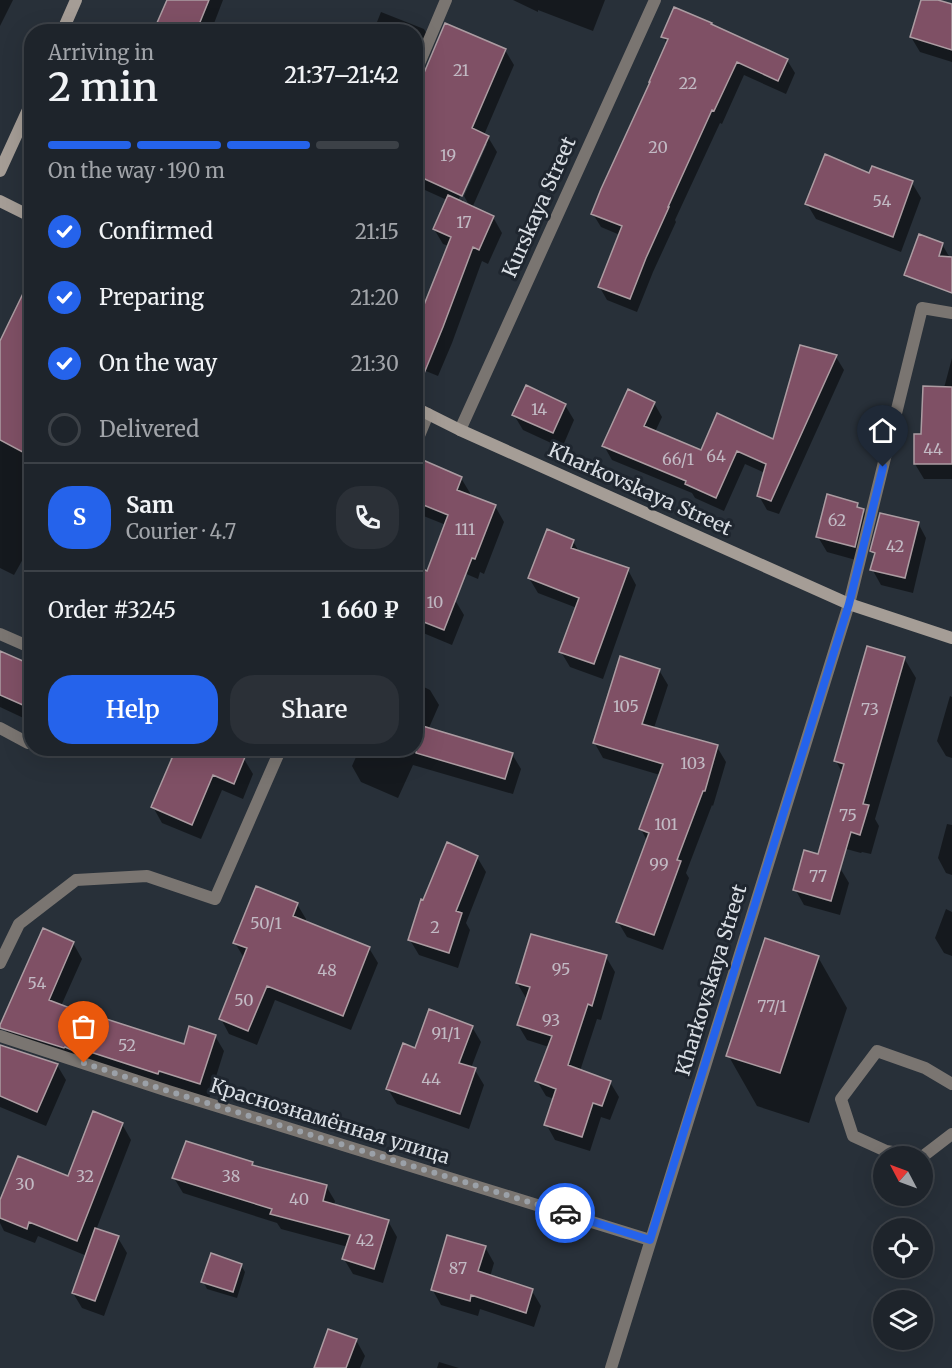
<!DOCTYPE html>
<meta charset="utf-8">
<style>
:root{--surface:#1e242b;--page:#2b3037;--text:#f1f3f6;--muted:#a1a4a9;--line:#3c4147;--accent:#2563eb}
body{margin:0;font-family:Merriweather,serif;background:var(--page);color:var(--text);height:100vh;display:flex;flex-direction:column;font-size:22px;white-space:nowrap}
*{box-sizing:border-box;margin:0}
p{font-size:20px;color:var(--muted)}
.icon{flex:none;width:33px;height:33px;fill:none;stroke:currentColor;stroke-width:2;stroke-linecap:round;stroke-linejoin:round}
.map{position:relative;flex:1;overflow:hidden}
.panel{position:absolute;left:24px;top:24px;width:399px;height:732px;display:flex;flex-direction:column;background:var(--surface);border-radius:24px;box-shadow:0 6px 24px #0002,0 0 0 2px var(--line)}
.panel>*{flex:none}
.needle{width:39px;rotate:311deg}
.buttons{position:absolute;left:873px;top:1146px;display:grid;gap:12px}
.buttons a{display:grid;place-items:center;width:60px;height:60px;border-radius:50%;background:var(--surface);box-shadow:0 6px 24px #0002,0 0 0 2px var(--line);font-size:30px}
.pin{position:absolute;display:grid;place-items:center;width:51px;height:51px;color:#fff;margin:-62px -26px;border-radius:50% 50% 50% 0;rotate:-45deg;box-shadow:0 0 6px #0007}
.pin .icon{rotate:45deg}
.courier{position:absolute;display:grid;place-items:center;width:60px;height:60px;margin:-30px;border:4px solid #2563eb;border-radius:50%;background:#fff;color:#222;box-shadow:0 2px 8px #0007}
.head em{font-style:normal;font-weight:600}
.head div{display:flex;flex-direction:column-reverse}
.head{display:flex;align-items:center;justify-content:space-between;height:102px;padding:0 24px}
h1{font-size:39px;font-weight:600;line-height:45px}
.bar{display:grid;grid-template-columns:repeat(4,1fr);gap:9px 6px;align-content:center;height:72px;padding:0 24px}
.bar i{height:8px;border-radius:4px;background:var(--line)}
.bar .current{background:var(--accent)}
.bar p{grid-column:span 4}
.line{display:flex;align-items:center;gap:15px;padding:0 24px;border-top:2px solid var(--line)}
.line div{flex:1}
.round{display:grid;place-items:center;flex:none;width:63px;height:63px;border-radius:24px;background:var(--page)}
ol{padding:0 24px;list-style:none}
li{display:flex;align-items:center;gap:18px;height:66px}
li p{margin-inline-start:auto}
li .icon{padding:6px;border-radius:50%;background:var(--accent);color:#fff;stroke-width:4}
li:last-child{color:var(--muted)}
li i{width:33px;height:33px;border:3px solid var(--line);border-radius:50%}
.action{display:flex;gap:12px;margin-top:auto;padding:12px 24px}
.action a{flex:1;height:69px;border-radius:24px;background:var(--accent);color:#fff;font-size:24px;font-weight:600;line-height:69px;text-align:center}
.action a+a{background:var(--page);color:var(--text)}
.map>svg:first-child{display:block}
</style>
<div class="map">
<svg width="952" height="1368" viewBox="0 0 952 1368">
<rect width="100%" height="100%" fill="#283039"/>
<path fill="#0007" fill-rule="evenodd" d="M 0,0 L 13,0 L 0,26 Z
M 168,0 L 223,0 L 213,26 L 205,23 L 201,32 L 154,32 Z
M 513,0 L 605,0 L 593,31 L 538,10 L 538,12 Z
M 923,0 L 933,0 L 952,6 L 952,62 L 920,52 L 911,37 Z
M 381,12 L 424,29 L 433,45 L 417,84 L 425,75 L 505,50 L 514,65 L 484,135 L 488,137 L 497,152 L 472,208 L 493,217 L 502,233 L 488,264 L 482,261 L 452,343 L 438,376 L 416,367 L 416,313 L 421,316 L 449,246 L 443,244 L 434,229 L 447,200 L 416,186 L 416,32 L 373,32 ZM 484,144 L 487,144 L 464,196 L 469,205 L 465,205 L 462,199 L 460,203 L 458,202 L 460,196 L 457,190 Z
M 663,36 L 787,60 L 795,73 L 786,94 L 744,75 L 722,124 L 720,123 L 675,220 L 676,222 L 653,272 L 637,312 L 607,300 L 599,286 L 620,235 L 601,227 L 593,214 L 667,44 Z
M 870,174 L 912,183 L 921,198 L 901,252 L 816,219 L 807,204 Z
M 920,236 L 942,244 L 951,260 L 944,280 Z
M 0,344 L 32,450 L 32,543 L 14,575 L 0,568 Z
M 836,357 L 844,370 L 779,514 L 767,510 L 759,496 L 765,473 L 745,464 L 724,511 L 695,498 L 692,493 L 612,460 L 604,446 L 654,403 L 662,417 L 655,432 L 701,451 L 774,441 Z
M 952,358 L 952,479 L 924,479 L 915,464 L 922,435 L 944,388 Z
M 565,405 L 574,420 L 562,448 L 523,430 L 514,415 Z
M 418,460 L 461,478 L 470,493 L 469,496 L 495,506 L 504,522 L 484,574 L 480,572 L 478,579 L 445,565 L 446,525 L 416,513 L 416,466 Z
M 857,504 L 860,510 L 863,510 L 872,526 L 863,562 L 827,552 L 818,537 Z
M 918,523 L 926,538 L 913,593 L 881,585 L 872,569 L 875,557 L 872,551 Z
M 573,541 L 579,552 L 628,570 L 636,585 L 603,679 L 570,667 L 561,652 L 577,608 L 538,593 L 529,578 Z
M 416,586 L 455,600 L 464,615 L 452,645 L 416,630 Z
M 0,652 L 32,666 L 32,722 L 0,707 Z
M 904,658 L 916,678 L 875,819 L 879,826 L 871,854 L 862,852 L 861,853 L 839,847 L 843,774 L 836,761 Z
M 659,670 L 668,685 L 654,728 L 717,747 L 726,762 L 713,806 L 712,805 L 686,873 L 689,878 L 663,950 L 627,937 L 618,922 L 647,841 L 641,829 L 660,775 L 603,758 L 594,742 Z
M 416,683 L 430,690 L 439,705 L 428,730 L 512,754 L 521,769 L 513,794 L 413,765 L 398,798 L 361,782 L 352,766 L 360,748 L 416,748 Z
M 950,696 L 952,697 L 952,758 L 946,756 L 937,741 Z
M 221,748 L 244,759 L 253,774 L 243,799 L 222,790 L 201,839 L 162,823 L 153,807 Z
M 947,824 L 952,825 L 952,875 L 946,873 L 938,858 Z
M 477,857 L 486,872 L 466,923 L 470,930 L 458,968 L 419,955 L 410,940 Z
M 840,868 L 849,883 L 840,915 L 804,905 L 795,889 Z
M 297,904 L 306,919 L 305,922 L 369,948 L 378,963 L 351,1030 L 275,1000 L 257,1045 L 229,1034 L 221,1019 L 244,958 L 235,943 Z
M 946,909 L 952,912 L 952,956 L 944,953 L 935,938 Z
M 73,943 L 82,959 L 61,1006 L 97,1020 L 185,1046 L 215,1036 L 224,1051 L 209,1099 L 11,1039 L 2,1024 Z
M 606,957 L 615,972 L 601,1020 L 597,1019 L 580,1071 L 610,1082 L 619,1097 L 610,1120 L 601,1117 L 590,1151 L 555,1140 L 546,1124 L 554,1099 L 546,1096 L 537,1081 L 549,1047 L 527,1040 L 518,1025 L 526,998 L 517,983 Z
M 818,957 L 847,1008 L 809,1123 L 757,1106 L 728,1055 Z
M 472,1027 L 481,1042 L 471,1068 L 475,1070 L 484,1085 L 469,1129 L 397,1104 L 388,1089 L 416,1049 Z
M 0,1058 L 57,1065 L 66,1080 L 46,1126 L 0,1107 Z
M 122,1124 L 131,1140 L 96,1230 L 118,1238 L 127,1253 L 104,1316 L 82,1308 L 73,1293 L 87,1256 L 38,1236 L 35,1243 L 4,1231 L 0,1223 L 0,1204 L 69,1178 Z
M 252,1163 L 255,1168 L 326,1186 L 335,1201 L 334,1206 L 388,1221 L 397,1237 L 383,1283 L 353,1274 L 344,1259 L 348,1247 L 281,1229 L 277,1223 L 183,1193 L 174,1178 Z
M 485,1247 L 494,1263 L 490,1277 L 532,1291 L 541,1306 L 534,1327 L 480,1309 L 478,1316 L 441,1305 L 432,1289 Z
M 241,1265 L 245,1272 L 237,1298 L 207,1289 L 203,1281 Z
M 356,1340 L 365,1356 L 360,1368 L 316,1368 Z
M 439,1362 L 459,1368 L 437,1368 Z"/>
<path fill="#7f5065" stroke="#ac9ca2" stroke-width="1.5" d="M 167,0 L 209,0 L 196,32 L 153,32 Z
M 921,0 L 938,0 L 952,4 L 952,50 L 910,37 Z
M 674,7 L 712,23 L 711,24 L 788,59 L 778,81 L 737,62 L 714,111 L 712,110 L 668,207 L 669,207 L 646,258 L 630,299 L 598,287 L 622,226 L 591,214 L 601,189 L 650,82 L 649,82 L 668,39 L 661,37 Z
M 445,23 L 506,49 L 472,128 L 489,136 L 462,196 L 416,175 L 416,92 Z
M 825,154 L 869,173 L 872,166 L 913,181 L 893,237 L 805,204 Z
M 448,195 L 494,216 L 479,250 L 473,247 L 443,327 L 416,393 L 416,325 L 451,237 L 433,229 Z
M 919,234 L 943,243 L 939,256 L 952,257 L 952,293 L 904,275 Z
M 32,275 L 32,457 L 0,440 L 0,341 Z
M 800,345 L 837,355 L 771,501 L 757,496 L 766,464 L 737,451 L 716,498 L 685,484 L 686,481 L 602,446 L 628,389 L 655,402 L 644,426 L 701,450 L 717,413 L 773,439 Z
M 526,385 L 566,404 L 553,433 L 512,415 Z
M 923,386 L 952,387 L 952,464 L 914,464 L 914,434 L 921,434 Z
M 416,457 L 462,477 L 457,490 L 496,505 L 475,559 L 472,558 L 444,630 L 416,619 L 416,566 L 427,571 L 448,515 L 416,502 Z
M 827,494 L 858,503 L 857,507 L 864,509 L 855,547 L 816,537 Z
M 880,513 L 919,522 L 905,578 L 870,570 L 875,553 L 870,551 Z
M 547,529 L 574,540 L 571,548 L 629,568 L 594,664 L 559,652 L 579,598 L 528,578 Z
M 867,646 L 905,657 L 863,804 L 869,805 L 860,835 L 851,832 L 831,901 L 793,890 L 804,850 L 818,854 L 844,764 L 834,761 Z
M 0,651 L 32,665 L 32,709 L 0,695 Z
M 620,656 L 660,669 L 642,724 L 718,745 L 705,791 L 703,791 L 677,860 L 681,861 L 654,935 L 616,922 L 649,833 L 639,829 L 663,764 L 593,743 Z
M 416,724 L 513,753 L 505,779 L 416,753 Z
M 151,748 L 225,748 L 245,757 L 234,784 L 213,775 L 192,825 L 151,807 L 172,758 Z
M 447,842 L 478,856 L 456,911 L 462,913 L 449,953 L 408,940 L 421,899 L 423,900 Z
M 256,886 L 298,903 L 293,916 L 370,947 L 343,1016 L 267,986 L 248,1031 L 219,1019 L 247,948 L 233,943 Z
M 43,928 L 74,942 L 49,1000 L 96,1018 L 97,1016 L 184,1044 L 189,1026 L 216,1035 L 200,1084 L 159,1071 L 158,1074 L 75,1047 L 74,1051 L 65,1047 L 64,1048 L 0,1028 L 0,1025 Z
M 531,934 L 607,955 L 592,1006 L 588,1004 L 568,1065 L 611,1081 L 602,1106 L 593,1103 L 582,1137 L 544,1125 L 556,1089 L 535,1081 L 552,1036 L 517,1025 L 530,987 L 516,983 Z
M 765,938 L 819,956 L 780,1073 L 726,1056 Z
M 429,1009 L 473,1026 L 459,1063 L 476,1068 L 460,1114 L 386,1089 L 403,1043 L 415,1048 Z
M 0,1045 L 58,1064 L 37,1112 L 0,1096 Z
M 93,1111 L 123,1123 L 77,1241 L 29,1222 L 27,1229 L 0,1218 L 0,1200 L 18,1156 L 68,1176 Z
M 186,1141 L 253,1162 L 252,1165 L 327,1185 L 323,1201 L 389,1220 L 374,1269 L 342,1259 L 350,1235 L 270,1214 L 272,1209 L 172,1178 Z
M 95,1228 L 119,1236 L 95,1301 L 72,1293 Z
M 447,1235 L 486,1246 L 478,1271 L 533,1289 L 526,1313 L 471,1295 L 470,1301 L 431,1290 Z
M 211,1253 L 242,1264 L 233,1292 L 201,1282 Z
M 328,1329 L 357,1339 L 346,1368 L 314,1368 Z"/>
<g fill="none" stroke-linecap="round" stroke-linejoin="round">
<path stroke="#7a7571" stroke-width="12" d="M 849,604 L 922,308 L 952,313
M 0,634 L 32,648
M 0,728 L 28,743 L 32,743
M 918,1156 L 886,1151 L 853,1136 L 841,1099 L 877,1051 L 925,1068 L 952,1084
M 922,1157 L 952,1134"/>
<path stroke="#7a7571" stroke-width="12" d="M 416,71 L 446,0
M 460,430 L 655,0
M 416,443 L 428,414
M 0,963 L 19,924 L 76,880 L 147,876 L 215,899 L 281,748
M 0,1036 L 168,1091 L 650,1240
M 611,1368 L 849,604"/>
<path stroke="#a59d96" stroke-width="12" d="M 62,32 L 76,0
M 0,171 L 32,101
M 0,201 L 32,217
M 416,408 L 460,430 L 849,604 L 952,638"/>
</g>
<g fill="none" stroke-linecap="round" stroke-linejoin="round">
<path stroke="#9ba1a8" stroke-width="6" stroke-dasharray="0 10.8" d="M 84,1063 L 168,1091 L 565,1213"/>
<path stroke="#2563eb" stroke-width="8" d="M 565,1213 L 650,1240 L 849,604 L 883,467"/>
</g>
<g text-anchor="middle" stroke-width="6" stroke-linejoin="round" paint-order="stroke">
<g font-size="16" fill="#c2bac4">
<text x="461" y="76">21</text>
<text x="688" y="89">22</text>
<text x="658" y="153">20</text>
<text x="448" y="161">19</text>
<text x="882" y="207">54</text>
<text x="464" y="228">17</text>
<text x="539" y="415">14</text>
<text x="933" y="455">44</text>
<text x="716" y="462">64</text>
<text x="678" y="465">66/1</text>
<text x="837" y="526">62</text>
<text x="465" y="535">111</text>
<text x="895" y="552">42</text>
<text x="435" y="608">10</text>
<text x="626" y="712">105</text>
<text x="870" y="715">73</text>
<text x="693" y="769">103</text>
<text x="848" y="821">75</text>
<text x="666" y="830">101</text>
<text x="659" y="870">99</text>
<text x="818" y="882">77</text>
<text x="266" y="929">50/1</text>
<text x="435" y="933">2</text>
<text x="561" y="975">95</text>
<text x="327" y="976">48</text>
<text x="37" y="989">54</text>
<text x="244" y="1006">50</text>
<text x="772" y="1012">77/1</text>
<text x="551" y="1026">93</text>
<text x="446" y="1039">91/1</text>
<text x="127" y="1051">52</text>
<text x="431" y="1085">44</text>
<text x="85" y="1182">32</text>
<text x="231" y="1182">38</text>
<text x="25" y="1190">30</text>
<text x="299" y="1205">40</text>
<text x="365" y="1246">42</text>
<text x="458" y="1274">87</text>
</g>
<g font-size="20" fill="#d9dee4" stroke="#1f262f">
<text transform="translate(539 207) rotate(-66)" y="7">Kurskaya Street</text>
<text transform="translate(640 489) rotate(24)" y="7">Kharkovskaya Street</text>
<text transform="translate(711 980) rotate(-73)" y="7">Kharkovskaya Street</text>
<text transform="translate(330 1121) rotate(17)" y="7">Краснознамённая улица</text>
</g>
</g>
</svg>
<div class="buttons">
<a><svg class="needle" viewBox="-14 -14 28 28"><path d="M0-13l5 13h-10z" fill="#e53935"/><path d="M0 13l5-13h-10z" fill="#a1a4a9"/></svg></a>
<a><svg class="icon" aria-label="locate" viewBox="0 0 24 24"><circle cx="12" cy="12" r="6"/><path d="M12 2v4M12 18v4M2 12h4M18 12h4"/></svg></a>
<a><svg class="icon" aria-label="layers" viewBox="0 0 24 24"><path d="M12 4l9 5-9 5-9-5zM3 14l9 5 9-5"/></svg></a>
</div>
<div class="pin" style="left:84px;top:1063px;background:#ea580c"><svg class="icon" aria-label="bag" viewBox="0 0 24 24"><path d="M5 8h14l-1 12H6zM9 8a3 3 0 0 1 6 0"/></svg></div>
<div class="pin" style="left:883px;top:467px;background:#1f2937"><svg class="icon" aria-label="home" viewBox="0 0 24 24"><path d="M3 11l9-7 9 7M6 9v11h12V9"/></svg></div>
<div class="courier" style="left:565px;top:1213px"><svg class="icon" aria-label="car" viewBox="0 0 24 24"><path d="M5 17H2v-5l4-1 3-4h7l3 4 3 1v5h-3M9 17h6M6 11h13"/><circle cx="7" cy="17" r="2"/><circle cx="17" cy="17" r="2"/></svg></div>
<section class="panel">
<div class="head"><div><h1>2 min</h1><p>Arriving in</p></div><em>21:37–21:42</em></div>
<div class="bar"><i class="current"></i><i class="current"></i><i class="current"></i><i></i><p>On the way · 190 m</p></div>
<ol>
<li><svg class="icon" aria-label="check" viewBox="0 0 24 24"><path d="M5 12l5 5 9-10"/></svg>Confirmed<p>21:15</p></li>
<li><svg class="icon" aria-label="check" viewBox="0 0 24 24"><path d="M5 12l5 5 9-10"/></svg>Preparing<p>21:20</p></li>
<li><svg class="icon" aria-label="check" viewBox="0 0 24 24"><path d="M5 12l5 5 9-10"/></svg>On the way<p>21:30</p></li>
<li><i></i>Delivered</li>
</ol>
<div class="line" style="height:108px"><b class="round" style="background:var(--accent);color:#fff">S</b><div><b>Sam</b><p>Courier · 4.7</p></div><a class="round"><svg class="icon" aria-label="phone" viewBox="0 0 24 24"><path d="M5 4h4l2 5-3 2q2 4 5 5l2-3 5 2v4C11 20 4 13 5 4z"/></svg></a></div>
<div class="line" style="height:78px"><div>Order #3245</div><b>1 660 ₽</b></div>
<div class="action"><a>Help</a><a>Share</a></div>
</section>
</div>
